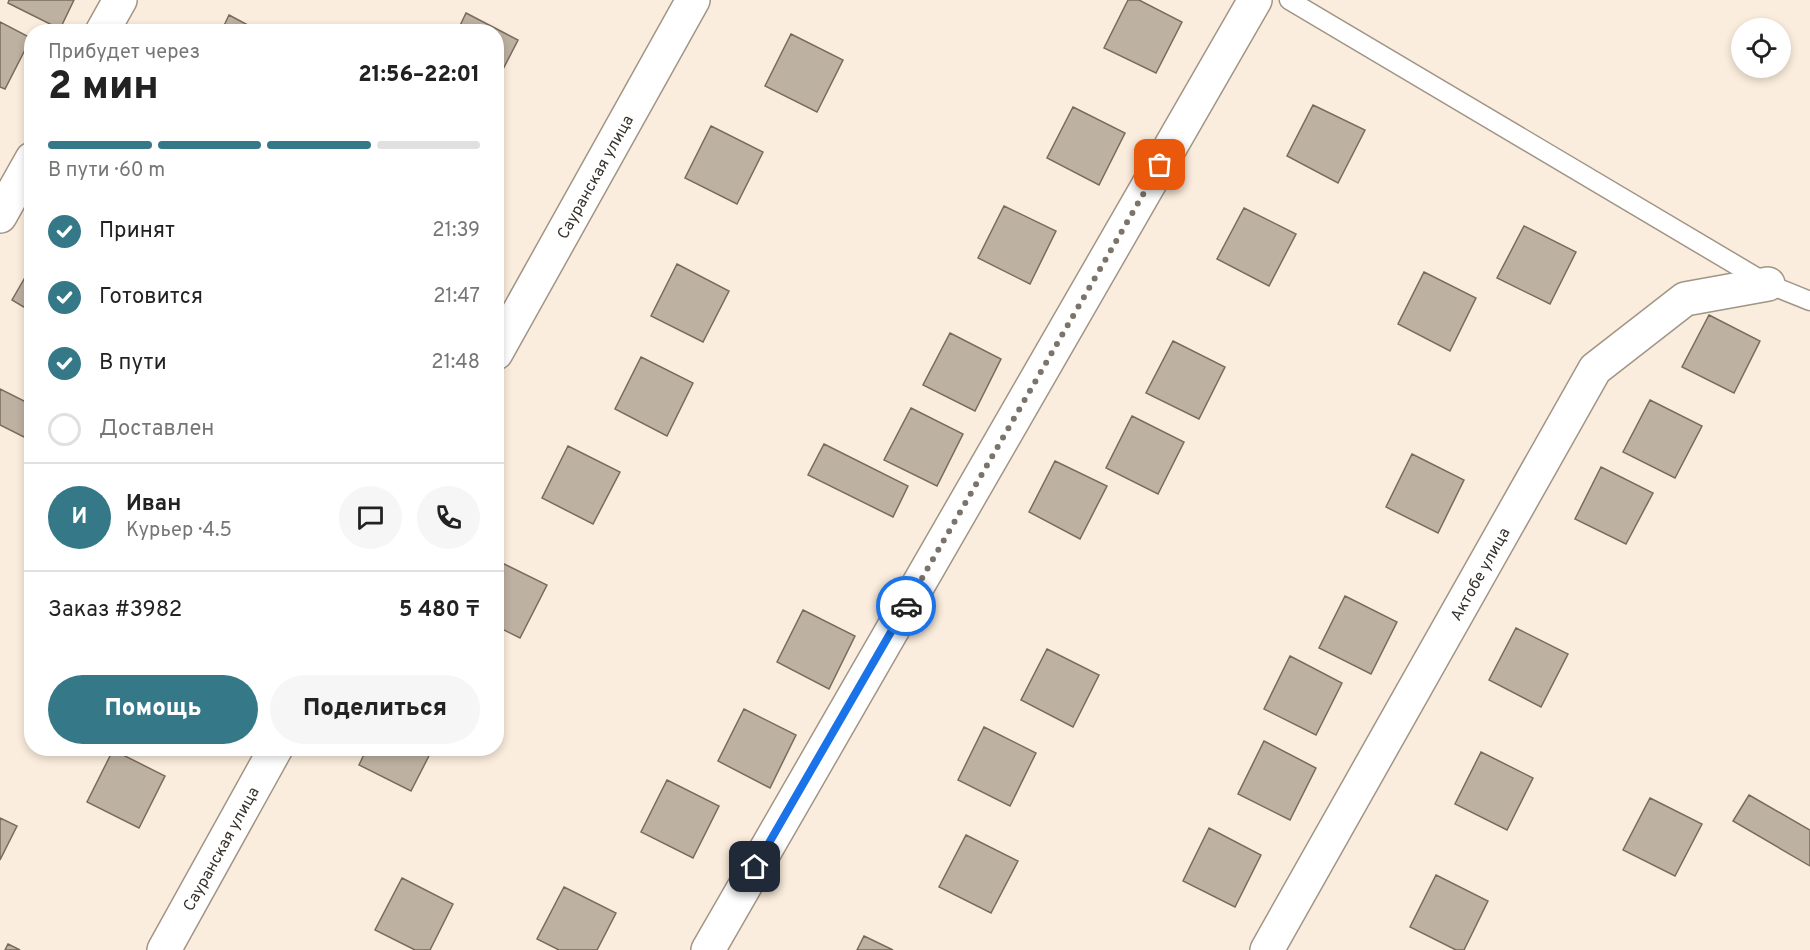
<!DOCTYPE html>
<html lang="ru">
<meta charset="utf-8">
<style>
:root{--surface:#fff;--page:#f6f6f6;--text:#222;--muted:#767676;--line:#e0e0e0;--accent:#357989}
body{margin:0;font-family:Overpass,sans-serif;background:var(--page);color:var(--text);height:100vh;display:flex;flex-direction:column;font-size:22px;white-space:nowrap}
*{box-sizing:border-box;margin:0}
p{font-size:20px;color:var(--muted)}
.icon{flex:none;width:33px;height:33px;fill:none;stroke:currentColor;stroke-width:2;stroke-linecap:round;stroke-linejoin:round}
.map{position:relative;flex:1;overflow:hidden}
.panel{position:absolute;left:24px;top:24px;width:480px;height:732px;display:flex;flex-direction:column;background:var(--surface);border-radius:24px;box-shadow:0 3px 9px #0003}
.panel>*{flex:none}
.buttons{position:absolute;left:1731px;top:18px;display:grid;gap:12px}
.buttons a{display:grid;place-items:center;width:60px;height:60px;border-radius:50%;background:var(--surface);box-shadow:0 3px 9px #0003;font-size:30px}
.pin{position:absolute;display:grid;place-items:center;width:51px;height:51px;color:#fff;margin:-26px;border-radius:12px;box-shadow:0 3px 9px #0006}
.courier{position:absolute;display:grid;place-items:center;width:60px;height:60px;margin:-30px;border:4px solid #1a73e8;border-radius:50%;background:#fff;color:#222;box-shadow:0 2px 8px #0007}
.head em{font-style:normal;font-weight:800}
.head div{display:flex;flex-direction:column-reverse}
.head{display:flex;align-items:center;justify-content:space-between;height:102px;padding:0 24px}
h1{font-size:39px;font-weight:800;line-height:45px}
.bar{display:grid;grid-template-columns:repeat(4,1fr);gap:9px 6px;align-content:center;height:72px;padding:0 24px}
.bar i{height:8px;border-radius:4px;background:var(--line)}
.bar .current{background:var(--accent)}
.bar p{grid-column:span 4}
.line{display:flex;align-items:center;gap:15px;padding:0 24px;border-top:2px solid var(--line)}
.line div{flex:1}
.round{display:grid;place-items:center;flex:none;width:63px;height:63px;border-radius:32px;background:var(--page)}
ol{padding:0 24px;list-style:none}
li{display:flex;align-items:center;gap:18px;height:66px}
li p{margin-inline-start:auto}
li .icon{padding:6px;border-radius:50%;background:var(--accent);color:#fff;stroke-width:4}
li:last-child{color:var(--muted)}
li i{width:33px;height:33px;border:3px solid var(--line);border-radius:50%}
.action{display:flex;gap:12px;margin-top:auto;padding:12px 24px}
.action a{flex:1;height:69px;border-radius:36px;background:var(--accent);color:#fff;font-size:24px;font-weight:800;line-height:69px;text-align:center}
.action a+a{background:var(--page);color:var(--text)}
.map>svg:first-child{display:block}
</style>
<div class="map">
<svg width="1810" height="950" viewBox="0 0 1810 950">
<rect width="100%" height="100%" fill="#fbeddd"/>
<path fill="#bdb1a1" stroke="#786c5d" stroke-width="1.5" d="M 9,0 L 74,0 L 60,29 L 8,3 Z
M 1128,0 L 1139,0 L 1182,22 L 1156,73 L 1104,48 Z
M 466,13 L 518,40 L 496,83 L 496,32 L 457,32 Z
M 229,15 L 261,32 L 221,32 Z
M 0,22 L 31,38 L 5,89 L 0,87 Z
M 791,34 L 843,60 L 817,112 L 765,86 Z
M 1313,105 L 1365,130 L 1338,183 L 1287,156 Z
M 1073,107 L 1125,133 L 1099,185 L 1047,158 Z
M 711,126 L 763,152 L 737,204 L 685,178 Z
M 1004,206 L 1056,231 L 1030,284 L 978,258 Z
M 1244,208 L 1296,234 L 1269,286 L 1217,259 Z
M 1524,226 L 1576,252 L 1550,304 L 1497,278 Z
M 677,264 L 729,291 L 703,342 L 651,316 Z
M 1424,272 L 1476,298 L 1450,351 L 1398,324 Z
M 27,274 L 32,277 L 32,312 L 12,300 Z
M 1709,315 L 1760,341 L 1734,393 L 1682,367 Z
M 950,333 L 1001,359 L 975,411 L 923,385 Z
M 1173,341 L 1225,367 L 1199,419 L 1146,393 Z
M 641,357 L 693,383 L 667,436 L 615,409 Z
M 0,389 L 32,405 L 32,427 L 26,438 L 0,425 Z
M 1650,400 L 1702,426 L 1675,478 L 1623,452 Z
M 911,408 L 963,434 L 937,486 L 884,460 Z
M 1132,416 L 1184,442 L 1158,494 L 1106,468 Z
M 824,444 L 908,486 L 893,517 L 808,475 Z
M 568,446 L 620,472 L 593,524 L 542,498 Z
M 1412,454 L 1464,480 L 1438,533 L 1386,507 Z
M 1055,461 L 1107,486 L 1080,539 L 1029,512 Z
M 1601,467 L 1653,493 L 1626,544 L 1575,519 Z
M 496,560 L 547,585 L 520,638 L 496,626 Z
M 1345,596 L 1397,622 L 1371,674 L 1319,648 Z
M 803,610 L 855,636 L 829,689 L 777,662 Z
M 1516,628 L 1568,654 L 1541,707 L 1489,680 Z
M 1047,649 L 1099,675 L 1073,727 L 1021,700 Z
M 1290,656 L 1342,683 L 1316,735 L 1264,709 Z
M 744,709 L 796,735 L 770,788 L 718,761 Z
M 984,727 L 1036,753 L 1010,806 L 958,780 Z
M 1264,741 L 1316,768 L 1290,820 L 1238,794 Z
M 367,748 L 433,748 L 411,791 L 359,765 Z
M 113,750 L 165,776 L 139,828 L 87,802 Z
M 1481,752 L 1533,778 L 1507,830 L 1455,804 Z
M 667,780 L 719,806 L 693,858 L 641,832 Z
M 1749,795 L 1810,830 L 1810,866 L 1733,821 Z
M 1650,798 L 1702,824 L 1675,876 L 1623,850 Z
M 0,818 L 17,826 L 0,860 Z
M 1209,828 L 1261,855 L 1235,907 L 1183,881 Z
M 966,835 L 1018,861 L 991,913 L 939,887 Z
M 1436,875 L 1488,901 L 1464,950 L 1456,950 L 1410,927 Z
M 402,878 L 453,904 L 430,950 L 415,950 L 375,930 Z
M 564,887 L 616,913 L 597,950 L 559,950 L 537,939 Z
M 864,936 L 893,950 L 857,950 Z
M 8,944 L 20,950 L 5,950 Z"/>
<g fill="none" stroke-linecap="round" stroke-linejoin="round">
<g stroke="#a19586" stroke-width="21">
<path id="lane" d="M 1289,0 L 1768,284 L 1810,301"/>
</g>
<g stroke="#a19586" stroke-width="36">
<g id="street">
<path d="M 102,32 L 120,0"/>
<path d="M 0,216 L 32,159"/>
<path id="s1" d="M 496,353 L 693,0"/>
<path id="s2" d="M 164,950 L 276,748"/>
<path d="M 708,950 L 1255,0"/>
<path id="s3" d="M 1267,950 L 1595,369 L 1685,299 L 1768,284"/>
</g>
</g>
<use href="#lane" stroke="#fff" stroke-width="18"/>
<use href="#street" stroke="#fff" stroke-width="33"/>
</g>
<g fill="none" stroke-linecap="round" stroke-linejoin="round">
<path stroke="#7c736a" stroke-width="6" stroke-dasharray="0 10.8" d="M 906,606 L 1160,165"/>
<path stroke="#1a73e8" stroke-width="8" d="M 755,867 L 906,606"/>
</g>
<g text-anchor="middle" stroke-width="6" stroke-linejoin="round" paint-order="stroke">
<g font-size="16" fill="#37322c" stroke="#fbeddd">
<text dy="6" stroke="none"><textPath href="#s1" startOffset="202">Сауранская улица</textPath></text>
<text dy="6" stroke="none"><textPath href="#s3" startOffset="432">Актобе улица</textPath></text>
<text dy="6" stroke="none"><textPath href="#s2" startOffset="116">Сауранская улица</textPath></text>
</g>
</g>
</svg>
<div class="buttons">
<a><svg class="icon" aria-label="locate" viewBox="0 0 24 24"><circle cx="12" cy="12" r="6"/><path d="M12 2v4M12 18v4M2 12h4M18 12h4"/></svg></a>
</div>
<div class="pin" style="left:1160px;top:165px;background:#ea580c"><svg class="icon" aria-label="bag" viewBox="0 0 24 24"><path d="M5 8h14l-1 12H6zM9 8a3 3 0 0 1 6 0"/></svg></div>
<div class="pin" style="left:755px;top:867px;background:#1f2937"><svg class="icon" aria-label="home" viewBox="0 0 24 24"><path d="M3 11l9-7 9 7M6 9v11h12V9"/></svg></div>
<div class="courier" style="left:906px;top:606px"><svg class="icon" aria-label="car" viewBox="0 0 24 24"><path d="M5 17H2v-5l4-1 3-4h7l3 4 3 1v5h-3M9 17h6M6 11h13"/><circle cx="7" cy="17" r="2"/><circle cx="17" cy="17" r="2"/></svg></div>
<section class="panel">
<div class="head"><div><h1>2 мин</h1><p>Прибудет через</p></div><em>21:56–22:01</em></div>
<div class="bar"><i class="current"></i><i class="current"></i><i class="current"></i><i></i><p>В пути · 60 m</p></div>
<ol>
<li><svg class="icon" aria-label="check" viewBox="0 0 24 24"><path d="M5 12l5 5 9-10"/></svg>Принят<p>21:39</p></li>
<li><svg class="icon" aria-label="check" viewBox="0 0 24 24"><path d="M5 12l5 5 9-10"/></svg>Готовится<p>21:47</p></li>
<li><svg class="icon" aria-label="check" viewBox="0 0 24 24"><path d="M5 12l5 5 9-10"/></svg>В пути<p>21:48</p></li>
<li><i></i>Доставлен</li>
</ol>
<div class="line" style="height:108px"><b class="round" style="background:var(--accent);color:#fff">И</b><div><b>Иван</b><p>Курьер · 4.5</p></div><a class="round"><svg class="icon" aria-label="chat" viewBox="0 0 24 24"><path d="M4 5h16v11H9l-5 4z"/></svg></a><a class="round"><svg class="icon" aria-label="phone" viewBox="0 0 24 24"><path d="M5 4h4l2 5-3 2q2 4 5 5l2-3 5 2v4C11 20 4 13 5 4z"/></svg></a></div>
<div class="line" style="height:78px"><div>Заказ #3982</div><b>5 480 ₸</b></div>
<div class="action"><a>Помощь</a><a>Поделиться</a></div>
</section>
</div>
